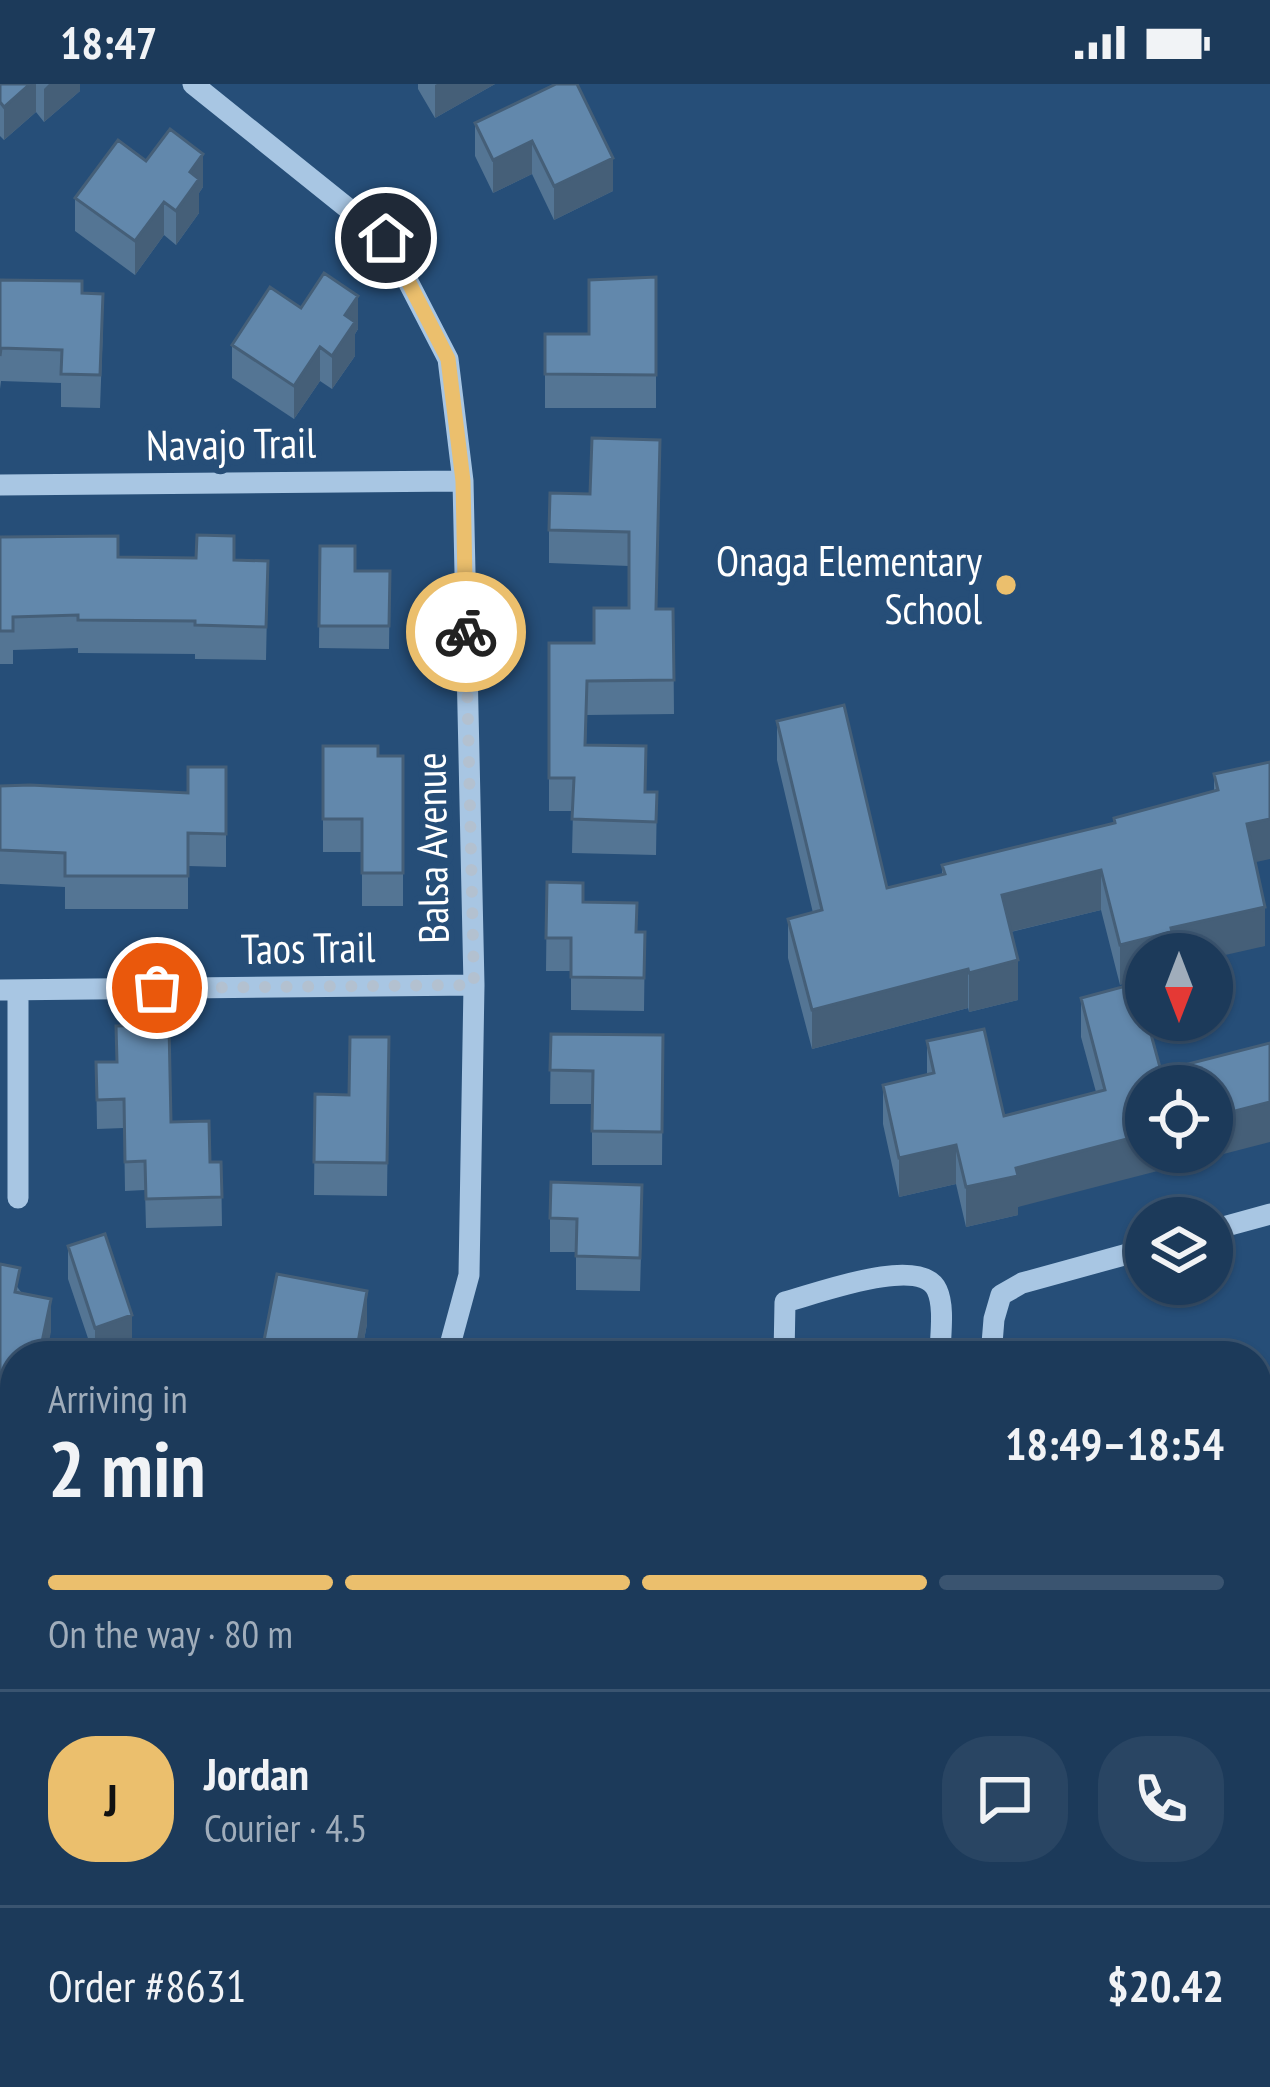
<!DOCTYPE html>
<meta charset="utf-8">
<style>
:root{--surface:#1c3a5a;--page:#294563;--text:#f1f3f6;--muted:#a0adbb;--line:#3a5470;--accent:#ebbf6d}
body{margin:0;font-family:"PT Sans Narrow",sans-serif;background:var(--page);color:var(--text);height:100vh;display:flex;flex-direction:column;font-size:45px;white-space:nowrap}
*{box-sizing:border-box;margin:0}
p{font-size:39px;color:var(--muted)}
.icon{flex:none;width:66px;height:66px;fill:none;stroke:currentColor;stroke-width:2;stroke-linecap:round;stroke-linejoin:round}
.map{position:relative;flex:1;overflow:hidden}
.drawer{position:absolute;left:0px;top:1257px;width:1272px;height:747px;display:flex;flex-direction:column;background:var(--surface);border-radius:48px 48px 0 0;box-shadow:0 3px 9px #0004,0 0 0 3px var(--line)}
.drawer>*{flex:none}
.needle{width:78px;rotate:180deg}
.fabs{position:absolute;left:1125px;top:849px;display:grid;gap:24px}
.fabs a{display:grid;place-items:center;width:108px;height:108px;border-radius:50%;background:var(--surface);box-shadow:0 3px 9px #0004,0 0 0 3px var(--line);font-size:60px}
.pin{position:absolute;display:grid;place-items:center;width:102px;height:102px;color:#fff;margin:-51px;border:6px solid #fff;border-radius:50%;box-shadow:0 3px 12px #0007}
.courier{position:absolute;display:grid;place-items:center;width:120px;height:120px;margin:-60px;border:9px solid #ebbf6d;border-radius:50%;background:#fff;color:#222;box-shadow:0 3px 15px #0007}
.summary em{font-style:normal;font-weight:600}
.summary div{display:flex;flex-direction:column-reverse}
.summary{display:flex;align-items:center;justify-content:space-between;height:204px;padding:0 48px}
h1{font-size:78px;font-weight:600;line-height:90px}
.bar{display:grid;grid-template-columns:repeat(4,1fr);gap:18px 12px;align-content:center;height:144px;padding:0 48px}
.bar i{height:15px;border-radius:9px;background:var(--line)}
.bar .active{background:var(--accent)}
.bar p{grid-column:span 4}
.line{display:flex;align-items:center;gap:30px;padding:0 48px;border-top:3px solid var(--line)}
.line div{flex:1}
.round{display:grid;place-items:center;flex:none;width:126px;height:126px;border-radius:48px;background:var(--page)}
.status{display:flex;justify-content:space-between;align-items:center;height:84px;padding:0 60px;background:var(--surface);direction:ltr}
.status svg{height:33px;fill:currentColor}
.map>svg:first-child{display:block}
</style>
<div class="status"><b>18:47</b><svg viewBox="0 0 49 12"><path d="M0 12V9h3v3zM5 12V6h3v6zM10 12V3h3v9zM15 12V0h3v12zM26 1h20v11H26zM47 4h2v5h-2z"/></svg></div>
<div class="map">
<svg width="1270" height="2003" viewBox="0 0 1270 2003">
<rect width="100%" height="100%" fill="#264e78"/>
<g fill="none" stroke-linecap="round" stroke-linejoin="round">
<path stroke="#a8c6e3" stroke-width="21" d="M 193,0 L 386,155 L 448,275 L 463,397 L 474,901 L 469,1191 L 447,1272
M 0,401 L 463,397
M 0,906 L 474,901
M 18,1114 L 18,906
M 1212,1146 L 1270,1130
M 784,1272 L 785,1218 C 816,1210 921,1170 937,1206 C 945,1223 940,1253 940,1272
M 991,1272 L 994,1235 L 1001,1211 L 1022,1199 L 1146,1165
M 0,1453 L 15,1453
M 1257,1456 L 1270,1456
M 412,1989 L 413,2003
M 992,2003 L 992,1989"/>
</g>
<path fill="#547594" d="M 0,0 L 80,0 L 80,7 L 44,38 L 36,28 L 4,56 L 0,52 Z
M 418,0 L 495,0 L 435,34 L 418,5 Z
M 556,0 L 613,107 L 554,136 L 532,90 L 493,109 L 475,72 L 475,39 Z
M 146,77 L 203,103 L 199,109 L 199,129 L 176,161 L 164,151 L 135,191 L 75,147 L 75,114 Z
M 656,193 L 656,324 L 545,324 L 545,250 L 589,250 Z
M 0,196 L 82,209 L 103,243 L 100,324 L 61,323 L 61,299 L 1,297 L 0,305 Z
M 301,224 L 358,245 L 355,250 L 355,272 L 332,305 L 320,297 L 294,335 L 232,294 L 232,261 Z
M 592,354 L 657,525 L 673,525 L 674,630 L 587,631 L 586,661 L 646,708 L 657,708 L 656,771 L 572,769 L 573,727 L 549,727 L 549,559 L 594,559 L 629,524 L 629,482 L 549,479 L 549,446 L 590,410 Z
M 0,453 L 118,473 L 268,477 L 266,576 L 195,575 L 195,570 L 78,569 L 78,564 L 13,566 L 13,580 L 0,580 Z
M 320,462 L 355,487 L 390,487 L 389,565 L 319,564 Z
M 777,637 L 887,804 L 942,791 L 942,781 L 1114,739 L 1214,707 L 1214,690 L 1255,778 L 1265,862 L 1146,870 L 1120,901 L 1101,826 L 1011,848 L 1018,916 L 969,928 L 968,924 L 812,965 L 788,874 L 788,835 L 813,829 L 777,676 Z
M 323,662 L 378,672 L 403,672 L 403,822 L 362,822 L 362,768 L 323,768 Z
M 226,683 L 226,783 L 188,782 L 188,825 L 65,825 L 65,803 L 0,800 L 0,702 L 188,709 Z
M 547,798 L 637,848 L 645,848 L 644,927 L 571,926 L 571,887 L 546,887 Z
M 1081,914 L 1161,987 L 1018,1123 L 1018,1131 L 966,1143 L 956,1100 L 899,1113 L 883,1040 L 883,1001 L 927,991 L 927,957 L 1004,1032 L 1096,1008 L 1081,953 Z
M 551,950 L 663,951 L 662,1081 L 592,1081 L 592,1020 L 550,1020 Z
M 389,953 L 387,1112 L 314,1111 L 315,1010 L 349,1011 Z
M 96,978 L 171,1038 L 210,1078 L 221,1078 L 222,1142 L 146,1144 L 145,1106 L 125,1107 L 124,1044 L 97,1045 Z
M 550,1134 L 642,1134 L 640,1207 L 576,1206 L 576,1168 L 550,1168 Z
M 68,1162 L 132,1265 L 110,1272 L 94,1272 L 68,1195 Z
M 0,1180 L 51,1248 L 15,1272 L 15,1324 L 0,1321 Z
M 367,1240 L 361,1272 L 261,1272 Z
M 0,1525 L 15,1525 L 15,1616 L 0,1616 Z"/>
<path fill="#455f78" d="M 30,0 L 36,0 L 36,28 L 4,56 L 4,23 Z
M 49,0 L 80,0 L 80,7 L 44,38 L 44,5 Z
M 437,0 L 495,0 L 435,34 L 435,1 Z
M 532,57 L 532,90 L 493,109 L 493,76 Z
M 203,70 L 203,103 L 199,109 L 199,129 L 176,161 L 176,127 L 190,88 Z
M 613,74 L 613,107 L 554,136 L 554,102 Z
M 164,118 L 164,151 L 135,191 L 135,157 Z
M 358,212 L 358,245 L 355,250 L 355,272 L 332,305 L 332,272 L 345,231 Z
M 320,263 L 320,297 L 294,335 L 294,302 Z
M 1270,735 L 1270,775 L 1247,780 L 1247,740 Z
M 1101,786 L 1101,826 L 1002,850 L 1002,811 Z
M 1265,823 L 1265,862 L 1212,874 L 1212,870 L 1146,870 L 1146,894 L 1120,901 L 1120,861 L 1171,844 Z
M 1018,876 L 1018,916 L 969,928 L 969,889 Z
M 968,885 L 968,924 L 812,965 L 812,926 Z
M 1270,1018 L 1270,1058 L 1018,1123 L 1018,1131 L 966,1143 L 966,1103 L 1016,1084 L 1146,1050 L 1146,1068 L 1212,1068 L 1212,1033 Z
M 956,1061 L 956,1100 L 899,1113 L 899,1074 Z
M 367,1207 L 367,1240 L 361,1272 L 356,1272 Z
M 51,1215 L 51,1248 L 46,1272 L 39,1272 Z
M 132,1231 L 132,1265 L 110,1272 L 95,1272 L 95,1244 Z"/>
<path fill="#6288ac" stroke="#455f78" stroke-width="3" d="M 0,0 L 30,0 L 4,23 L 0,18 Z
M 556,0 L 577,0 L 613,74 L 554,102 L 532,57 L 493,76 L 475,39 Z
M 170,45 L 203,70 L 190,88 L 199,95 L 176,127 L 164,118 L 135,157 L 75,114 L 118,56 L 146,77 Z
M 324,189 L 358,212 L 345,231 L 355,238 L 332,272 L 320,263 L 294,302 L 232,261 L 270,203 L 301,224 Z
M 656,193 L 656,291 L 545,290 L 545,250 L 589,250 L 589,196 Z
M 0,196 L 82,197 L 82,209 L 103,210 L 100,291 L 61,290 L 62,266 L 1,264 L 0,272 Z
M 592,354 L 660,356 L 656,525 L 673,525 L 674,596 L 587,597 L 585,661 L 646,662 L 645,708 L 657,708 L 656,738 L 572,735 L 574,694 L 549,694 L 549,559 L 594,559 L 594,524 L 629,524 L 629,448 L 549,446 L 550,409 L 590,410 Z
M 197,451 L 234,452 L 234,476 L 268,477 L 266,543 L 195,541 L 195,537 L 78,536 L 78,531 L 13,533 L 13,547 L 0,547 L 0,453 L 118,452 L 118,473 L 196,474 Z
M 320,462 L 355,462 L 355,487 L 390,487 L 389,542 L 319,542 Z
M 844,621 L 887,804 L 945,790 L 942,781 L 1115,739 L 1114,734 L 1218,706 L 1214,690 L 1270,678 L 1270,735 L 1247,740 L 1265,823 L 1171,844 L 1172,848 L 1120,861 L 1101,786 L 1002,811 L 1018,876 L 969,889 L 968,885 L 812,926 L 788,835 L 822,826 L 777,637 Z
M 323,662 L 378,662 L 378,672 L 403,672 L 403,789 L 362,789 L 362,735 L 323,735 Z
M 188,683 L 226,683 L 226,750 L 188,749 L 188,792 L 65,792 L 65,769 L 0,766 L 0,702 L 30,701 L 188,709 Z
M 547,798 L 583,799 L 583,818 L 637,819 L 636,848 L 645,848 L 644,894 L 571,893 L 571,854 L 546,854 Z
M 1137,899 L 1161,987 L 1270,959 L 1270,1018 L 1212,1033 L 1212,1002 L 1146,1002 L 1146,1050 L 1016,1084 L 1018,1092 L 966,1103 L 956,1061 L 899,1074 L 883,1001 L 934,989 L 927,957 L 984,945 L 1004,1032 L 1105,1006 L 1081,914 Z
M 169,941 L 171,1038 L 209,1037 L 210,1078 L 221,1078 L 222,1113 L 146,1115 L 145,1077 L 125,1078 L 124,1015 L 97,1016 L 96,978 L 117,978 L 116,942 Z
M 551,950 L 663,951 L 662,1048 L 592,1047 L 593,987 L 550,986 Z
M 350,953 L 389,953 L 387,1079 L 314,1078 L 315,1010 L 349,1011 Z
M 551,1098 L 642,1101 L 640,1174 L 576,1172 L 577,1135 L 550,1134 Z
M 105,1150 L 132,1231 L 95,1244 L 68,1162 Z
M 0,1180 L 20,1184 L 15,1208 L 51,1215 L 39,1272 L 15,1272 L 15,1290 L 0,1287 Z
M 277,1190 L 367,1207 L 356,1270 L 303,1260 L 301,1272 L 261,1272 Z
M 527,1260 L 602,1262 L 601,1272 L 527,1272 Z
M 0,1525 L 15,1525 L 15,1582 L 0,1582 Z
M 547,1989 L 610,1989 L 610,1992 L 661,1992 L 660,2003 L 547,2003 Z
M 827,1989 L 883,1989 L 882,2003 L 826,2003 Z
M 1081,1989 L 1156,1989 L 1156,2003 L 1081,2003 Z"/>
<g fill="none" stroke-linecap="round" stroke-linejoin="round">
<path stroke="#b3c1d0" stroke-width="12" stroke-dasharray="0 21.6" d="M 157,904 L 474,901 L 466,548"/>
<path stroke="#ebbf6d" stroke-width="15" d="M 386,154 L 448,275 L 463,397 L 466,548"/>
</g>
<circle fill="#ebbf6d" stroke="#264e78" stroke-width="4.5" cx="1006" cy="501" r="12"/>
<g text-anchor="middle" stroke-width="12" stroke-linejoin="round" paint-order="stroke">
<g font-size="42" fill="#fff" stroke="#264e78">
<text transform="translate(231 360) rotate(-1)" y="15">Navajo Trail</text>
<text transform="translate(432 764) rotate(-91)" y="15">Balsa Avenue</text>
<text transform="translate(308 864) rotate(-1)" y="15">Taos Trail</text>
</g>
<g font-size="42" fill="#fff" stroke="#264e78" text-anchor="end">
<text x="982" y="492">Onaga Elementary<tspan x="982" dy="48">School</tspan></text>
</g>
</g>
</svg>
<div class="fabs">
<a><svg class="needle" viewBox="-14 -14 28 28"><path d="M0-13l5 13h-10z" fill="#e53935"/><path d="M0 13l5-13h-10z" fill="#a0adbb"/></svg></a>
<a><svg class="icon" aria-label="locate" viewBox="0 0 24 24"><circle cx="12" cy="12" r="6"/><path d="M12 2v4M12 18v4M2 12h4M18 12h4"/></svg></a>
<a><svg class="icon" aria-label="layers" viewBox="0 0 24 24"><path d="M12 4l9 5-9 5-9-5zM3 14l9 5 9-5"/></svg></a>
</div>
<div class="pin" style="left:157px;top:904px;background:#ea580c"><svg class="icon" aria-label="bag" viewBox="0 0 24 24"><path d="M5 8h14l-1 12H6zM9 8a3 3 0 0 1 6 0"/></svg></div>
<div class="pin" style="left:386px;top:154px;background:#1f2937"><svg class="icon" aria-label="home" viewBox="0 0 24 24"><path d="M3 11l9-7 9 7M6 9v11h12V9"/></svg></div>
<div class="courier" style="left:466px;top:548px"><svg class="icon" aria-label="bike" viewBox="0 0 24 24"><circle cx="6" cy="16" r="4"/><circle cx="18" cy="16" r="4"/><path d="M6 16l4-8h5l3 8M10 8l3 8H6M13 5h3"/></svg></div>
<section class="drawer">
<div class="summary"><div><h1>2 min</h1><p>Arriving in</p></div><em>18:49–18:54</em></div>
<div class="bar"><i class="active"></i><i class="active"></i><i class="active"></i><i></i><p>On the way · 80 m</p></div>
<div class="line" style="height:216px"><b class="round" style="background:var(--accent);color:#111">J</b><div><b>Jordan</b><p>Courier · 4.5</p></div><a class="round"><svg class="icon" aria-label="chat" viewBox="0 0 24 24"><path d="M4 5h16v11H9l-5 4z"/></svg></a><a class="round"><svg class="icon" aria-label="phone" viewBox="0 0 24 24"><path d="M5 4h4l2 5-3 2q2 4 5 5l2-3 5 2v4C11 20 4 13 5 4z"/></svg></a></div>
<div class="line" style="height:156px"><div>Order #8631</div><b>$20.42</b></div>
</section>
</div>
